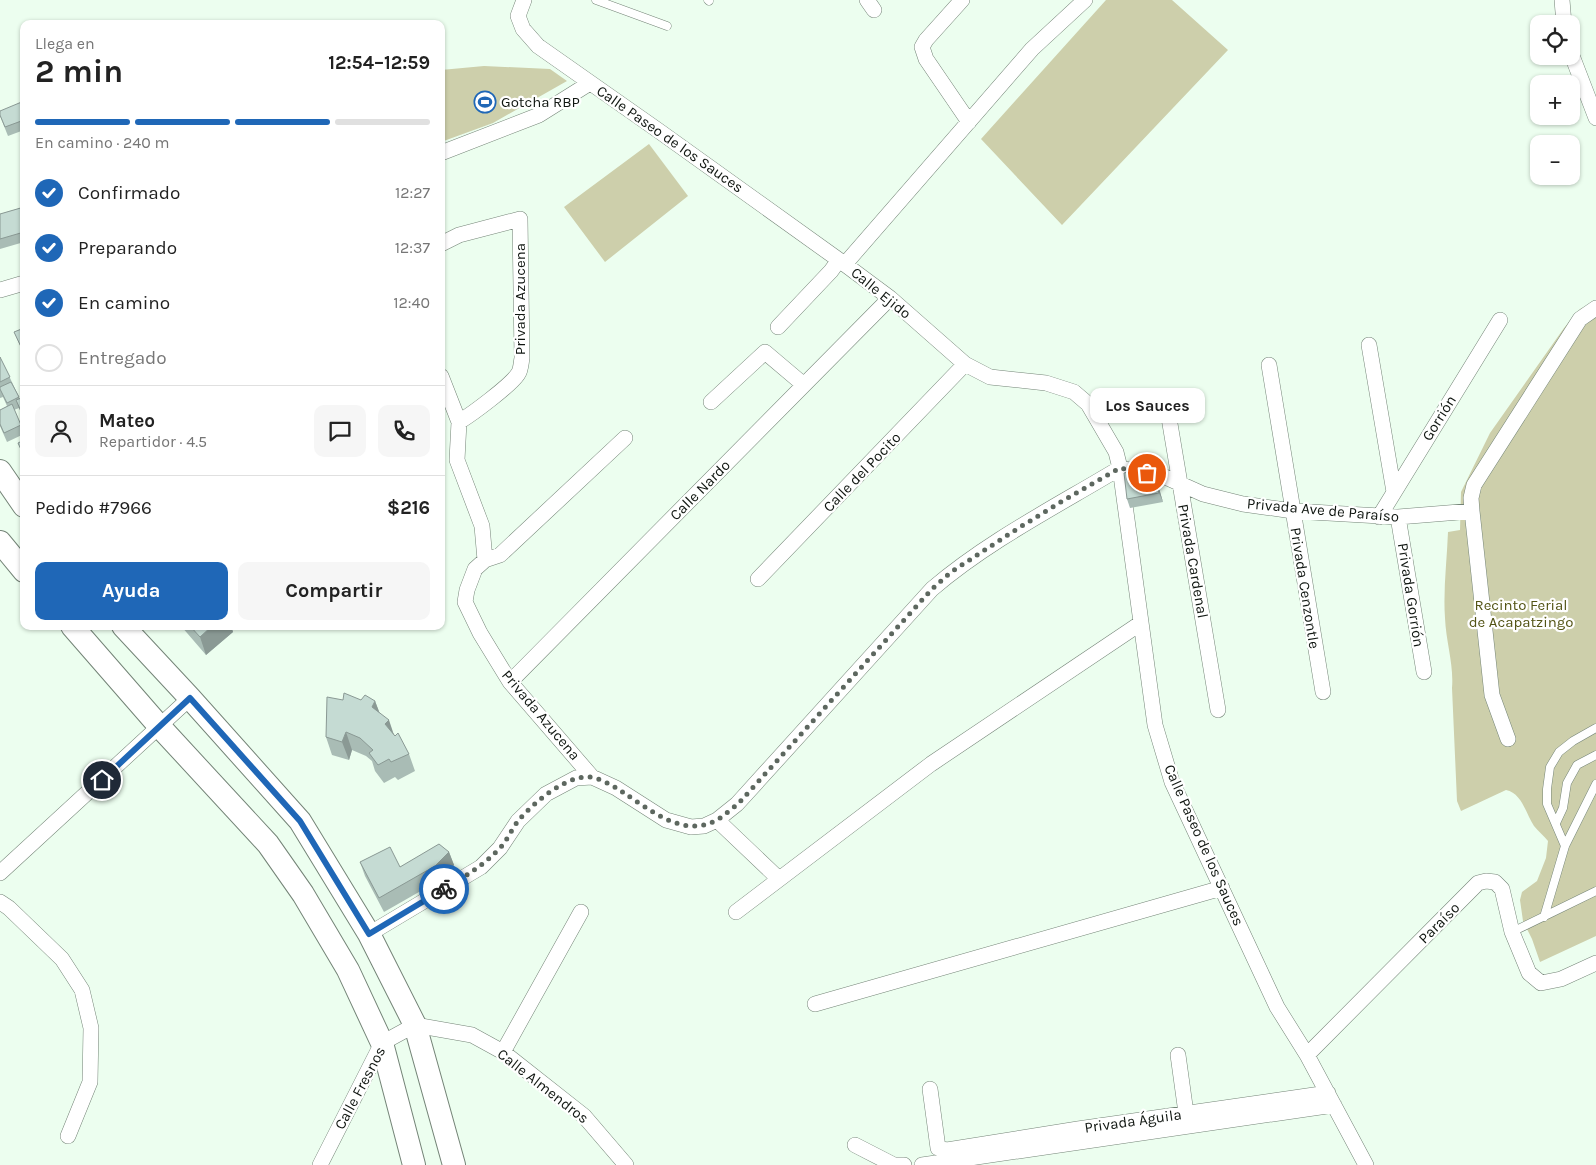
<!DOCTYPE html>
<html lang="es">
<meta charset="utf-8">
<style>
:root{--surface:#fff;--page:#f6f6f6;--text:#222;--muted:#767676;--line:#e0e0e0;--accent:#1f67b7}
body{margin:0;font-family:Karla,sans-serif;background:var(--page);color:var(--text);height:100vh;display:flex;flex-direction:column;font-size:19px;white-space:nowrap}
*{box-sizing:border-box;margin:0}
p{font-size:16px;color:var(--muted)}
.icon{flex:none;width:28px;height:28px;fill:none;stroke:currentColor;stroke-width:2;stroke-linecap:round;stroke-linejoin:round}
.map{position:relative;flex:1;overflow:hidden}
.panel{position:absolute;left:20px;top:20px;width:425px;height:610px;display:flex;flex-direction:column;background:var(--surface);border-radius:10px;box-shadow:0 1px 4px #0004}
.panel>*{flex:none}
.tools{position:absolute;left:1530px;top:15px;display:grid;gap:10px}
.tools a{display:grid;place-items:center;width:50px;height:50px;border-radius:10px;background:var(--surface);box-shadow:0 1px 4px #0004;font-size:25px}
.pin{position:absolute;display:grid;place-items:center;width:42px;height:42px;color:#fff;margin:-21px;border:2px solid #fff;border-radius:50%;box-shadow:0 1px 5px #0007}
.courier{position:absolute;display:grid;place-items:center;width:50px;height:50px;margin:-25px;border:4px solid #1f67b7;border-radius:50%;background:#fff;color:#222;box-shadow:0 1px 6px #0007}
.bubble{position:absolute;height:35px;border-radius:10px;background:var(--surface);box-shadow:0 1px 4px #0004;font-size:16px;font-weight:700;line-height:35px;text-align:center}
.overview em{font-style:normal;font-weight:700}
.overview div{display:flex;flex-direction:column-reverse}
.overview{display:flex;align-items:center;justify-content:space-between;height:85px;padding:0 15px}
h1{font-size:32px;font-weight:700;line-height:38px}
.bar{display:grid;grid-template-columns:repeat(4,1fr);gap:8px 5px;align-content:center;height:60px;padding:0 15px}
.bar i{height:6px;border-radius:4px;background:var(--line)}
.bar .selected{background:var(--accent)}
.bar p{grid-column:span 4}
.line{display:flex;align-items:center;gap:12px;padding:0 15px;border-top:1px solid var(--line)}
.line div{flex:1}
.round{display:grid;place-items:center;flex:none;width:52px;height:52px;border-radius:10px;background:var(--page)}
ol{padding:0 15px;list-style:none}
li{display:flex;align-items:center;gap:15px;height:55px}
li p{margin-inline-start:auto}
li .icon{padding:5px;border-radius:50%;background:var(--accent);color:#fff;stroke-width:4}
li:last-child{color:var(--muted)}
li i{width:28px;height:28px;border:2px solid var(--line);border-radius:50%}
.action{display:flex;gap:10px;margin-top:auto;padding:10px 15px}
.action a{flex:1;height:58px;border-radius:10px;background:var(--accent);color:#fff;font-size:20px;font-weight:700;line-height:58px;text-align:center}
.action a+a{background:var(--page);color:var(--text)}
.map>svg:first-child{display:block}
</style>
<div class="map">
<svg width="1596" height="1165" viewBox="0 0 1596 1165">
<rect width="100%" height="100%" fill="#ecfeef"/>
<path fill="#cdcfab" d="M 1106,0 L 1172,0 L 1228,50 L 1062,225 L 981,139 Z
M 484,66 L 550,69 L 567,81 L 493,123 L 441,142 L 441,70 Z
M 649,144 L 688,196 L 605,262 L 564,207 Z
M 1596,301 L 1596,936 L 1540,962 L 1532,939 L 1523,921 L 1520,900 L 1522,892 L 1537,881 L 1546,858 L 1548,841 C 1544,836 1538,831 1534,826 C 1526,814 1522,793 1506,790 L 1461,811 L 1457,801 L 1452,688 C 1454,665 1446,642 1445,618 C 1443,590 1447,560 1448,532 L 1460,530 L 1461,492 L 1490,433 L 1564,328 L 1580,309 Z"/>
<g fill="none" stroke-linecap="round" stroke-linejoin="round">
<g stroke="#748477" stroke-width="9">
<path id="lane" d="M 596,0 L 667,26
M 708,0 L 709,1
M 1556,823 L 1563,808 L 1567,783 L 1577,765 L 1596,755
M 1565,846 L 1547,804 L 1547,789 L 1550,767 L 1559,752 L 1573,741 L 1596,728
M 1544,917 L 1565,846 L 1596,784
M 1512,932 L 1596,891"/>
</g>
<g stroke="#748477" stroke-width="16">
<path id="street" d="M 524,0 L 518,16 L 523,29 L 538,46 L 659,131 L 839,260 L 890,298 L 965,364 L 990,377 L 1046,383 L 1074,392 L 1088,404 L 1116,452 L 1120,468 L 1155,725 L 1172,782 L 1277,1007 L 1307,1055 L 1366,1165
M 867,0 L 874,10
M 962,0 L 926,40 L 922,47 L 926,59 L 969,122
M 1562,0 L 1564,24
M 1571,53 L 1596,118
M 441,153 L 539,115 L 590,83
M 441,244 L 459,235 L 520,219 L 522,358 C 521,363 521,370 518,374 C 510,386 472,414 459,422
M 845,264 L 1032,49 L 1085,0
M 0,290 L 24,283
M 778,327 L 831,271 L 839,260
M 1369,345 L 1394,492
M 1269,365 L 1323,692
M 441,376 L 459,422 L 457,460 L 482,526 L 485,560
M 711,402 L 765,352 L 804,385
M 1168,412 L 1218,710
M 625,438 L 500,555 L 485,560 L 475,569 L 467,590 L 465,602 L 480,633 L 510,682 L 592,777 L 616,788 L 666,820 L 691,827 L 704,826 L 717,820 L 737,804 L 932,589 C 988,541 1057,506 1120,468
M 1120,468 L 1163,476 L 1203,494 L 1243,504 L 1293,511 L 1398,517 L 1472,511
M 1379,517 L 1500,320
M 1398,517 L 1424,672
M 758,579 L 965,364
M 510,682 L 890,298
M 1508,739 L 1492,695 L 1472,511 L 1471,498 L 1474,485 L 1580,319 L 1596,308
M 717,820 L 779,879
M 0,873 L 190,698
M 0,902 L 9,908 L 62,959 L 82,990 L 91,1028 L 90,1082 L 68,1136
M 736,912 L 931,764 L 1141,623
M 369,934 L 481,867 L 500,848 L 518,821 L 546,794 L 576,778 L 592,777
M 815,1004 L 1222,888
M 503,1052 L 581,912
M 1178,1055 L 1186,1113
M 1307,1055 L 1478,883 L 1486,881 L 1495,882 L 1502,889 L 1512,932 L 1529,973 L 1541,983 L 1561,979 L 1596,963
M 930,1089 L 938,1148 L 947,1150 L 1078,1129 L 1328,1093
M 855,1145 L 894,1165 L 904,1165
M 320,1165 L 382,1043 L 415,1025 L 472,1035 L 503,1052 L 584,1116 L 626,1165
M 922,1165 L 1334,1105"/>
</g>
<g stroke="#748477" stroke-width="24">
<path id="secondary" d="M 0,471 L 24,506
M 0,542 L 24,571
M 72,626 L 160,727 L 268,844 L 303,894 L 348,970 L 382,1043 L 414,1165
M 123,626 L 190,698 L 300,821 L 369,934 L 415,1025 L 454,1165"/>
</g>
<use href="#lane" stroke="#fff" stroke-width="8"/>
<use href="#street" stroke="#fff" stroke-width="15"/>
<use href="#secondary" stroke="#fff" stroke-width="22"/>
</g>
<path fill="#a9bcb5" d="M 24,101 L 24,130 L 8,136 L 0,116 Z
M 24,207 L 24,242 L 0,249 L 0,214 Z
M 24,328 L 24,354 L 14,332 Z
M 0,357 L 20,399 L 24,397 L 24,419 L 19,408 L 14,410 L 21,425 L 24,434 L 7,442 L 0,426 L 0,410 L 7,406 L 3,397 L 0,398 Z
M 1155,476 L 1158,485 L 1163,502 L 1130,508 L 1127,499 Z
M 181,626 L 231,626 L 233,632 L 206,655 Z
M 343,700 L 375,701 L 379,712 L 395,736 L 409,754 L 415,771 L 398,780 L 395,777 L 384,783 L 375,771 L 372,761 L 366,756 L 352,750 L 349,760 L 332,755 L 326,737 Z
M 449,852 L 454,865 L 440,880 L 384,912 L 365,876 L 360,862 L 400,867 Z"/>
<path fill="#8a9994" d="M 1155,476 L 1158,485 L 1163,502 L 1159,493 Z
M 212,626 L 231,626 L 233,632 L 206,655 L 200,637 Z
M 375,701 L 382,719 L 372,707 Z
M 389,720 L 395,738 L 385,724 Z
M 346,732 L 352,750 L 349,760 L 342,742 Z
M 449,852 L 454,865 L 440,880 L 435,866 Z"/>
<path fill="#c5dbd3" stroke="#8a9994" d="M 24,101 L 24,120 L 5,127 L 0,115 L 0,111 Z
M 24,207 L 24,232 L 0,239 L 0,214 Z
M 24,328 L 24,351 L 23,351 L 14,332 Z
M 0,357 L 10,377 L 0,382 Z
M 11,382 L 19,397 L 7,403 L 0,389 L 0,387 Z
M 24,397 L 24,418 L 16,400 Z
M 12,404 L 21,425 L 4,433 L 0,424 L 0,410 Z
M 24,440 L 24,456 L 18,443 Z
M 1140,469 L 1155,476 L 1159,493 L 1127,499 L 1124,473 Z
M 190,626 L 212,626 L 200,637 Z
M 344,693 L 361,700 L 365,695 L 375,701 L 372,707 L 389,720 L 385,724 L 395,736 L 398,733 L 409,754 L 391,762 L 389,759 L 378,765 L 369,753 L 373,750 L 360,738 L 346,732 L 342,742 L 326,737 L 327,697 L 343,700 Z
M 439,844 L 449,852 L 435,866 L 379,898 L 360,862 L 390,847 L 400,867 Z"/>
<g fill="none" stroke-linecap="round" stroke-linejoin="round">
<path stroke="#5d675f" stroke-width="5" stroke-dasharray="0 9" d="M 444,889 C 464,877 483,866 499,849 C 507,841 511,830 518,821 C 533,803 566,775 590,777 C 600,778 613,786 621,791 C 649,809 683,839 717,820 C 724,816 731,809 738,804 L 932,589 L 951,572 L 1017,529 L 1064,500 L 1120,468 L 1147,473"/>
<path stroke="#1f67b7" stroke-width="6" d="M 102,780 L 190,698 L 300,821 L 369,934 L 444,889"/>
</g>
<defs>
<g id="stadium-ring" transform="scale(1.125)"><circle r="9.5" fill="#fff" stroke="#1f67b7" stroke-width="1.5"/><path d="M0-5a6.5 5 0 1 0 0 10a6.5 5 0 1 0 0-10ZM-3.5-1.8h7v3.6h-7Z" fill="#1f67b7"/></g>
</defs>
<g fill-rule="evenodd">
<use href="#stadium-ring" x="485" y="102"/>
</g>
<g text-anchor="middle" stroke-width="4.5" stroke-linejoin="round" paint-order="stroke">
<g font-size="15" fill="#101611" stroke="#fff" text-anchor="start">
<text x="501" y="107">Gotcha RBP</text>
</g>
<g font-size="15" fill="#101611" stroke="#fff">
<text transform="translate(670 139) rotate(35)" y="5">Calle Paseo de los Sauces</text>
<text transform="translate(881 293) rotate(39)" y="5">Calle Ejido</text>
<text transform="translate(520 299) rotate(-90)" y="5">Privada Azucena</text>
<text transform="translate(1439 418) rotate(-58)" y="5">Gorrión</text>
<text transform="translate(862 472) rotate(-46)" y="5">Calle del Pocito</text>
<text transform="translate(700 490) rotate(-45)" y="5">Calle Nardo</text>
<text transform="translate(1323 510) rotate(5)" y="5">Privada Ave de Paraíso</text>
<text transform="translate(1193 561) rotate(80)" y="5">Privada Cardenal</text>
<text transform="translate(1305 588) rotate(81)" y="5">Privada Cenzontle</text>
<text transform="translate(1411 595) rotate(81)" y="5">Privada Gorrión</text>
<text transform="translate(541 715) rotate(50)" y="5">Privada Azucena</text>
<text transform="translate(1204 845) rotate(66)" y="5">Calle Paseo de los Sauces</text>
<text transform="translate(1439 923) rotate(-45)" y="5">Paraíso</text>
<text transform="translate(543 1086) rotate(38)" y="5">Calle Almendros</text>
<text transform="translate(360 1088) rotate(-62)" y="5">Calle Fresnos</text>
<text transform="translate(1133 1121) rotate(-8)" y="5">Privada Águila</text>
</g>
<g font-size="15" fill="#525314" stroke="#fff">
<text x="1521" y="610">Recinto Ferial<tspan x="1521" dy="17">de Acapatzingo</tspan></text>
</g>
</g>
</svg>
<div class="tools">
<a><svg class="icon" aria-label="locate" viewBox="0 0 24 24"><circle cx="12" cy="12" r="6"/><path d="M12 2v4M12 18v4M2 12h4M18 12h4"/></svg></a>
<a>+</a>
<a>−</a>
</div>
<div class="pin" style="left:1147px;top:473px;background:#ea580c"><svg class="icon" aria-label="bag" viewBox="0 0 24 24"><path d="M5 8h14l-1 12H6zM9 8a3 3 0 0 1 6 0"/></svg></div>
<div class="pin" style="left:102px;top:780px;background:#1f2937"><svg class="icon" aria-label="home" viewBox="0 0 24 24"><path d="M3 11l9-7 9 7M6 9v11h12V9"/></svg></div>
<div class="courier" style="left:444px;top:889px"><svg class="icon" aria-label="bike" viewBox="0 0 24 24"><circle cx="6" cy="16" r="4"/><circle cx="18" cy="16" r="4"/><path d="M6 16l4-8h5l3 8M10 8l3 8H6M13 5h3"/></svg></div>
<div class="bubble" style="left:1090px;top:388px;width:115px">Los Sauces</div>
<section class="panel">
<div class="overview"><div><h1>2 min</h1><p>Llega en</p></div><em>12:54–12:59</em></div>
<div class="bar"><i class="selected"></i><i class="selected"></i><i class="selected"></i><i></i><p>En camino · 240 m</p></div>
<ol>
<li><svg class="icon" aria-label="check" viewBox="0 0 24 24"><path d="M5 12l5 5 9-10"/></svg>Confirmado<p>12:27</p></li>
<li><svg class="icon" aria-label="check" viewBox="0 0 24 24"><path d="M5 12l5 5 9-10"/></svg>Preparando<p>12:37</p></li>
<li><svg class="icon" aria-label="check" viewBox="0 0 24 24"><path d="M5 12l5 5 9-10"/></svg>En camino<p>12:40</p></li>
<li><i></i>Entregado</li>
</ol>
<div class="line" style="height:90px"><a class="round"><svg class="icon" aria-label="person" viewBox="0 0 24 24"><circle cx="12" cy="8" r="4"/><path d="M4 21q1-7 8-7t8 7"/></svg></a><div><b>Mateo</b><p>Repartidor · 4.5</p></div><a class="round"><svg class="icon" aria-label="chat" viewBox="0 0 24 24"><path d="M4 5h16v11H9l-5 4z"/></svg></a><a class="round"><svg class="icon" aria-label="phone" viewBox="0 0 24 24"><path d="M5 4h4l2 5-3 2q2 4 5 5l2-3 5 2v4C11 20 4 13 5 4z"/></svg></a></div>
<div class="line" style="height:65px"><div>Pedido #7966</div><b>$216</b></div>
<div class="action"><a>Ayuda</a><a>Compartir</a></div>
</section>
</div>
